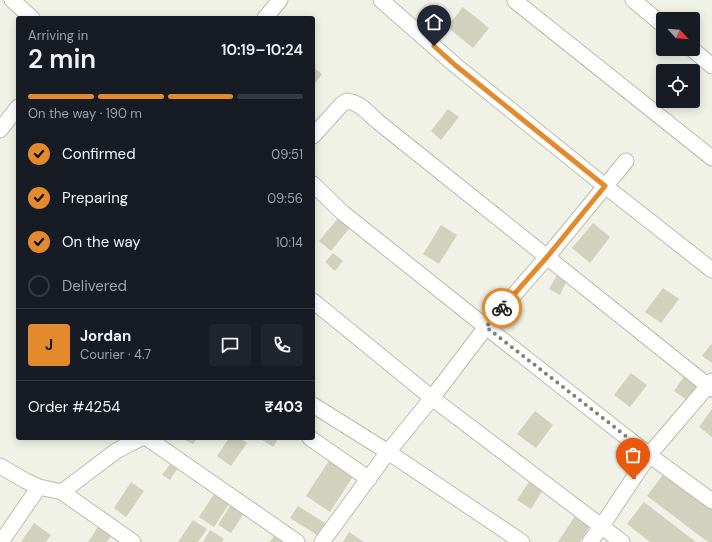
<!DOCTYPE html>
<meta charset="utf-8">
<style>
:root{--surface:#171b24;--page:#20242c;--text:#f1f3f6;--muted:#9ea1a6;--line:#363941;--accent:#e38a2d}
body{margin:0;font-family:"DM Sans",sans-serif;background:var(--page);color:var(--text);height:100vh;display:flex;flex-direction:column;font-size:15px;white-space:nowrap}
*{box-sizing:border-box;margin:0}
p{font-size:13px;color:var(--muted)}
.icon{flex:none;width:22px;height:22px;fill:none;stroke:currentColor;stroke-width:2;stroke-linecap:round;stroke-linejoin:round}
.map{position:relative;flex:1;overflow:hidden}
.drawer{position:absolute;left:16px;top:16px;width:299px;height:424px;display:flex;flex-direction:column;background:var(--surface);border-radius:4px;box-shadow:0 2px 10px #0003}
.drawer>*{flex:none}
.needle{width:26px;rotate:116deg}
.controls{position:absolute;left:656px;top:12px;display:grid;gap:8px}
.controls a{display:grid;place-items:center;width:44px;height:44px;border-radius:4px;background:var(--surface);box-shadow:0 2px 10px #0003;font-size:20px}
.pin{position:absolute;display:grid;place-items:center;width:34px;height:34px;color:#fff;margin:-41px -17px;border-radius:50% 50% 50% 0;rotate:-45deg;box-shadow:0 0 4px #0007}
.pin .icon{rotate:45deg}
.courier{position:absolute;display:grid;place-items:center;width:40px;height:40px;margin:-20px;border:3px solid #e38a2d;border-radius:50%;background:#fff;color:#222;box-shadow:0 1px 5px #0007}
.head em{font-style:normal;font-weight:600}
.head div{display:flex;flex-direction:column-reverse}
.head{display:flex;align-items:center;justify-content:space-between;height:68px;padding:0 12px}
h1{font-size:26px;font-weight:600;line-height:30px}
.bar{display:grid;grid-template-columns:repeat(4,1fr);gap:6px 4px;align-content:center;height:48px;padding:0 12px}
.bar i{height:5px;border-radius:3px;background:var(--line)}
.bar .active{background:var(--accent)}
.bar p{grid-column:span 4}
.line{display:flex;align-items:center;gap:10px;padding:0 12px;border-top:1px solid var(--line)}
.line div{flex:1}
.round{display:grid;place-items:center;flex:none;width:42px;height:42px;border-radius:4px;background:var(--page)}
ol{padding:0 12px;list-style:none}
li{display:flex;align-items:center;gap:12px;height:44px}
li p{margin-inline-start:auto}
li .icon{padding:4px;border-radius:50%;background:var(--accent);color:#111;stroke-width:4}
li:last-child{color:var(--muted)}
li i{width:22px;height:22px;border:2px solid var(--line);border-radius:50%}
.map>svg:first-child{display:block}
</style>
<div class="map">
<svg width="712" height="542" viewBox="0 0 712 542">
<rect width="100%" height="100%" fill="#f1f2e7"/>
<path fill="#d2d1be" d="M 463,7 L 489,28 L 473,48 L 447,27 Z
M 313,67 L 322,74 L 313,86 Z
M 448,109 L 459,117 L 441,140 L 431,131 Z
M 339,217 L 351,226 L 331,251 L 319,241 Z
M 593,223 L 610,237 L 590,263 L 572,248 Z
M 441,225 L 457,235 L 439,264 L 423,254 Z
M 333,253 L 343,261 L 335,271 L 325,262 Z
M 558,273 L 568,278 L 560,295 L 549,289 Z
M 663,288 L 679,299 L 661,323 L 645,312 Z
M 711,344 L 712,345 L 712,363 L 702,356 Z
M 631,373 L 647,385 L 630,407 L 614,395 Z
M 686,374 L 703,386 L 691,403 L 674,391 Z
M 712,409 L 712,437 L 699,427 Z
M 535,411 L 553,425 L 536,448 L 517,434 Z
M 181,438 L 197,438 L 193,444 Z
M 229,438 L 240,438 L 247,443 L 231,466 L 217,456 Z
M 259,438 L 279,438 L 273,447 Z
M 330,459 L 354,475 L 330,512 L 306,496 Z
M 171,463 L 178,468 L 170,480 L 162,475 Z
M 665,472 L 712,507 L 712,542 L 708,542 L 647,496 Z
M 531,479 L 544,488 L 531,509 L 517,500 Z
M 131,482 L 144,491 L 126,517 L 114,508 Z
M 216,491 L 231,501 L 214,527 L 199,517 Z
M 644,502 L 696,542 L 650,542 L 627,524 Z
M 232,503 L 245,512 L 231,533 L 218,525 Z
M 298,506 L 325,523 L 317,535 L 290,518 Z
M 575,516 L 590,526 L 580,542 L 558,542 Z
M 193,520 L 207,529 L 198,542 L 178,542 Z
M 34,523 L 51,535 L 46,542 L 21,542 Z
M 100,524 L 113,533 L 107,542 L 88,542 Z
M 210,530 L 224,539 L 222,542 L 203,542 Z
M 349,532 L 364,542 L 343,542 Z
M 276,533 L 289,542 L 270,542 Z"/>
<g fill="none" stroke-linecap="round" stroke-linejoin="round">
<g stroke="#bcbcab" stroke-width="17">
<path id="street" d="M 12,0 L 32,18
M 381,0 L 455,65 L 605,186 L 712,270
M 633,0 L 663,25
M 515,1 L 712,158
M 265,18 L 280,0
M 692,49 L 712,66
M 0,130 L 18,107
M 313,136 L 342,104 L 347,101 C 359,102 368,113 377,121 L 712,389
M 313,184 L 343,213 L 486,327 L 649,455 L 601,527 L 590,542
M 313,301 L 432,398 L 622,542
M 712,381 L 649,455 L 712,501
M 313,405 L 388,452 L 432,398 L 486,327 L 547,257 L 626,161
M 147,438 L 297,542
M 310,438 L 369,479
M 0,466 L 26,481 L 39,487 L 62,492 L 133,542
M 62,492 L 116,451 L 141,438
M 1,542 L 39,487
M 322,542 L 388,452 L 522,542"/>
</g>
<use href="#street" stroke="#fff" stroke-width="15"/>
</g>
<g fill="none" stroke-linecap="round" stroke-linejoin="round">
<path stroke="#818175" stroke-width="4" stroke-dasharray="0 7.2" d="M 502,308 L 486,327 L 649,454 L 633,479"/>
<path stroke="#e38a2d" stroke-width="5" d="M 434,46 L 455,65 L 605,186 L 547,257 L 502,308"/>
</g>
</svg>
<div class="controls">
<a><svg class="needle" viewBox="-14 -14 28 28"><path d="M0-13l5 13h-10z" fill="#e53935"/><path d="M0 13l5-13h-10z" fill="#9ea1a6"/></svg></a>
<a><svg class="icon" aria-label="locate" viewBox="0 0 24 24"><circle cx="12" cy="12" r="6"/><path d="M12 2v4M12 18v4M2 12h4M18 12h4"/></svg></a>
</div>
<div class="pin" style="left:633px;top:479px;background:#ea580c"><svg class="icon" aria-label="bag" viewBox="0 0 24 24"><path d="M5 8h14l-1 12H6zM9 8a3 3 0 0 1 6 0"/></svg></div>
<div class="pin" style="left:434px;top:46px;background:#1f2937"><svg class="icon" aria-label="home" viewBox="0 0 24 24"><path d="M3 11l9-7 9 7M6 9v11h12V9"/></svg></div>
<div class="courier" style="left:502px;top:308px"><svg class="icon" aria-label="bike" viewBox="0 0 24 24"><circle cx="6" cy="16" r="4"/><circle cx="18" cy="16" r="4"/><path d="M6 16l4-8h5l3 8M10 8l3 8H6M13 5h3"/></svg></div>
<section class="drawer">
<div class="head"><div><h1>2 min</h1><p>Arriving in</p></div><em>10:19–10:24</em></div>
<div class="bar"><i class="active"></i><i class="active"></i><i class="active"></i><i></i><p>On the way · 190 m</p></div>
<ol>
<li><svg class="icon" aria-label="check" viewBox="0 0 24 24"><path d="M5 12l5 5 9-10"/></svg>Confirmed<p>09:51</p></li>
<li><svg class="icon" aria-label="check" viewBox="0 0 24 24"><path d="M5 12l5 5 9-10"/></svg>Preparing<p>09:56</p></li>
<li><svg class="icon" aria-label="check" viewBox="0 0 24 24"><path d="M5 12l5 5 9-10"/></svg>On the way<p>10:14</p></li>
<li><i></i>Delivered</li>
</ol>
<div class="line" style="height:72px"><b class="round" style="background:var(--accent);color:#111">J</b><div><b>Jordan</b><p>Courier · 4.7</p></div><a class="round"><svg class="icon" aria-label="chat" viewBox="0 0 24 24"><path d="M4 5h16v11H9l-5 4z"/></svg></a><a class="round"><svg class="icon" aria-label="phone" viewBox="0 0 24 24"><path d="M5 4h4l2 5-3 2q2 4 5 5l2-3 5 2v4C11 20 4 13 5 4z"/></svg></a></div>
<div class="line" style="height:52px"><div>Order #4254</div><b>₹403</b></div>
</section>
</div>
